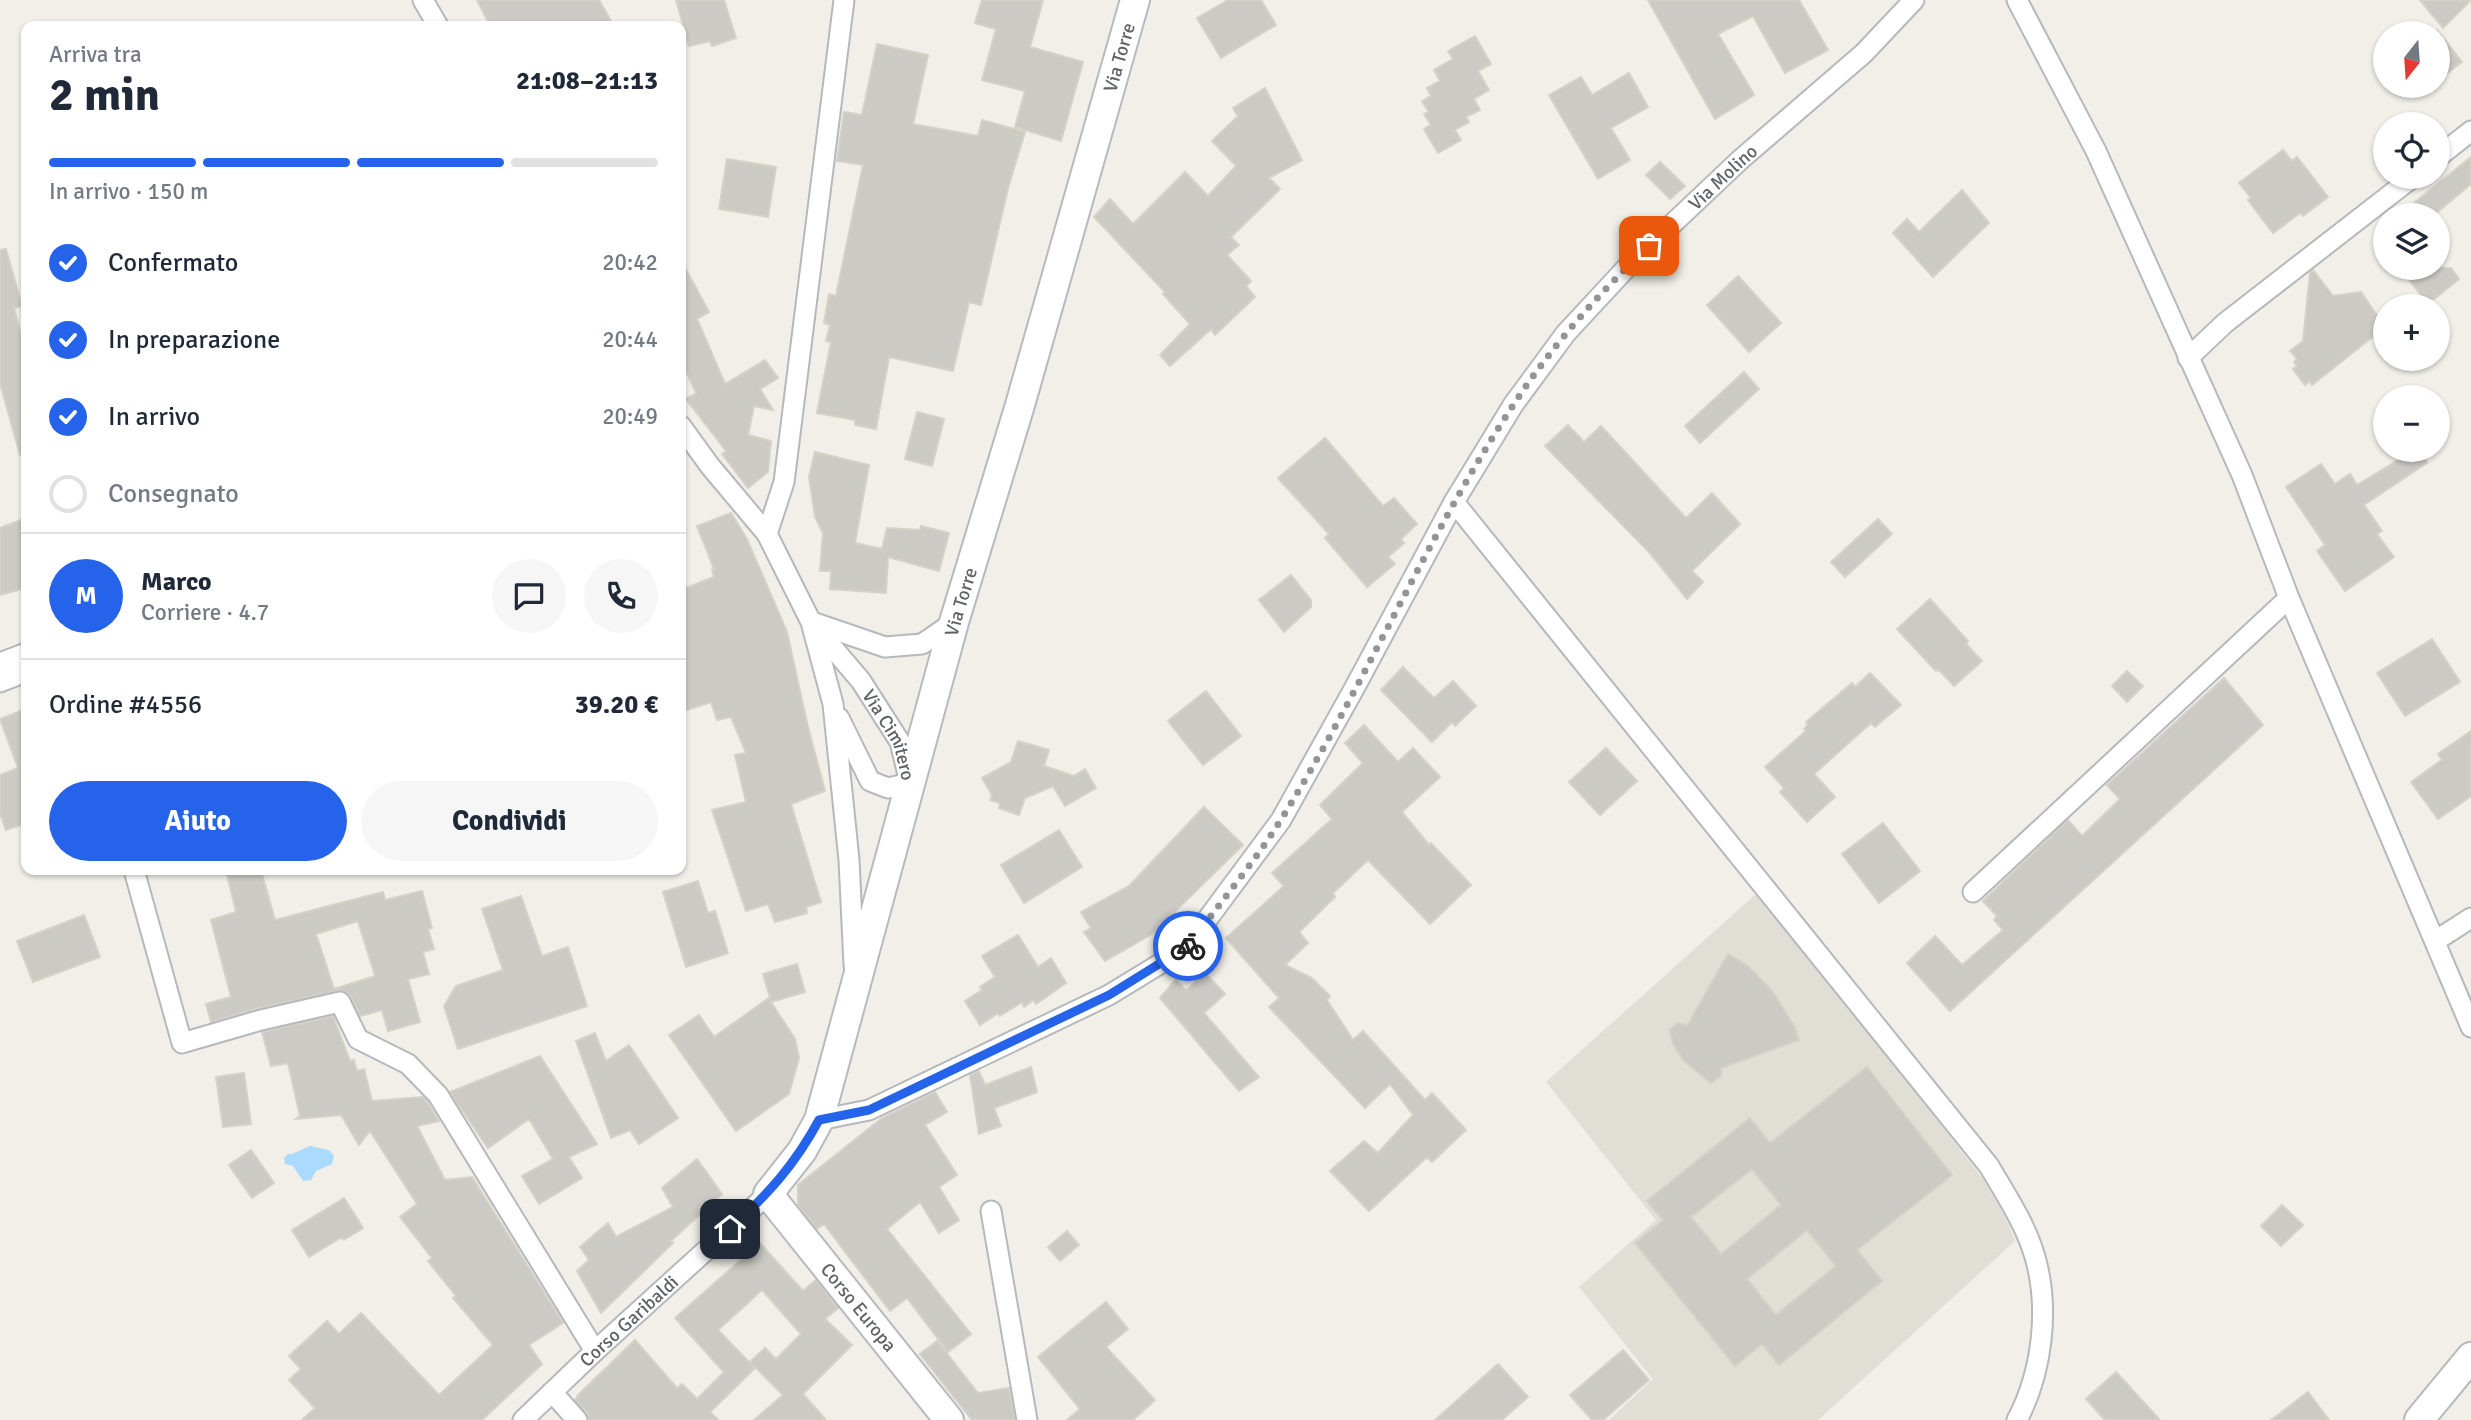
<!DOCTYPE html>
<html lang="it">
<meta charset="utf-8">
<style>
:root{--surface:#fff;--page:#f6f6f7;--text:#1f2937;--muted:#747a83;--line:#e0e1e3;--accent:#2563eb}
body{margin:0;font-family:Signika,sans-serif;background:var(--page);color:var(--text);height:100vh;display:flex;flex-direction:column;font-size:26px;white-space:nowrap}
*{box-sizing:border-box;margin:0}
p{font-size:23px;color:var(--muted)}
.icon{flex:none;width:38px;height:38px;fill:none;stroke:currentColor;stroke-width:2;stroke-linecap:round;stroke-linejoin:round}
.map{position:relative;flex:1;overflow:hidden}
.drawer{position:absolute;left:21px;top:21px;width:665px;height:854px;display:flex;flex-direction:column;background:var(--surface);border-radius:14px;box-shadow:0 2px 5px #0004}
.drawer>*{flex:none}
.needle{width:46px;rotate:197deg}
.controls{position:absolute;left:2373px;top:21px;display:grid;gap:14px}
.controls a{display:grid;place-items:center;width:77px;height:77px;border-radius:50%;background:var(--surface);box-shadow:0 2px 5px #0004;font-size:35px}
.pin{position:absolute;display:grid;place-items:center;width:60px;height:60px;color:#fff;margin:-30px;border-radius:14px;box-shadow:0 4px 10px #0006}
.courier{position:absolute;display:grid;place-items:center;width:70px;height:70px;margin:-35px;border:5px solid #2563eb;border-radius:50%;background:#fff;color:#222;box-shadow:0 2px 9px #0007}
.summary em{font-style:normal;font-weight:700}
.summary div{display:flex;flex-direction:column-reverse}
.summary{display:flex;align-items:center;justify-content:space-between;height:119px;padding:0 28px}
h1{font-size:46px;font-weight:700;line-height:52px}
.bar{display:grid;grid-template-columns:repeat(4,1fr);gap:10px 7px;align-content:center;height:84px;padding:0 28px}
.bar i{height:9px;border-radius:5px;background:var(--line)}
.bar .current{background:var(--accent)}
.bar p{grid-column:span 4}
.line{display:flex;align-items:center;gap:18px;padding:0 28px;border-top:2px solid var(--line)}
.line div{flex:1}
.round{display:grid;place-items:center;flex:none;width:74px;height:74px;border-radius:37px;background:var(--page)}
ol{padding:0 28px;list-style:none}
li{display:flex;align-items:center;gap:21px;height:77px}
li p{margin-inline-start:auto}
li .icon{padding:7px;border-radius:50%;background:var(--accent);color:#fff;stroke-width:4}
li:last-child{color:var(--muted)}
li i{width:38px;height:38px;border:4px solid var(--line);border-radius:50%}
.button{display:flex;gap:14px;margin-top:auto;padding:14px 28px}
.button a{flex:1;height:80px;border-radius:42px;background:var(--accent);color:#fff;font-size:28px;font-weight:700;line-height:80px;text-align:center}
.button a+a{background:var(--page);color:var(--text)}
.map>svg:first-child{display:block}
</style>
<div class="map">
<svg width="2471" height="1420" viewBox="0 0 2471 1420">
<rect width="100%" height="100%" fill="#f1efe8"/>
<path fill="#e1ded6" d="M 1756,894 L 1886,1055 L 1983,1179 L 2005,1216 L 2015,1241 L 1818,1420 L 1609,1420 L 1653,1379 L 1579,1287 L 1656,1220 L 1546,1082 Z"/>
<path fill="#aadaff" d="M 310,1146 L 329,1150 L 334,1156 L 332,1164 L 316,1171 L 311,1180 L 303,1181 L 293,1166 L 285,1164 L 284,1158 L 288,1154 L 292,1154 Z"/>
<path fill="#cccac5" stroke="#d6d1c6" stroke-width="2" fill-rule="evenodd" d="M 477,0 L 599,0 L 614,26 L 490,26 Z
M 676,0 L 724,0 L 736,38 L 712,46 L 710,41 L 689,46 Z
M 982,0 L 1043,0 L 1030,47 L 1083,62 L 1061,141 L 1015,127 L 1025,91 L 982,80 L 996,29 L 975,23 Z
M 1228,0 L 1261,0 L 1276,25 L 1221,58 L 1197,18 Z
M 1648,0 L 1799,0 L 1828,50 L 1785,73 L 1753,16 L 1718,34 L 1754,95 L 1715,119 Z
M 2420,0 L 2471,0 L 2443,28 Z
M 2438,31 L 2462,62 L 2438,80 Z
M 1475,36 L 1491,64 L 1478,71 L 1489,90 L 1474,99 L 1480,110 L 1466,117 L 1469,122 L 1455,130 L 1461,140 L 1438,153 L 1424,129 L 1431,125 L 1424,114 L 1429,112 L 1422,101 L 1431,96 L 1427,88 L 1440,81 L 1434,70 L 1453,59 L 1448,51 Z
M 877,44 L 928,55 L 913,124 L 978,136 L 982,120 L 1025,132 L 1008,188 L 981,305 L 969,302 L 953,371 L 889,357 L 876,429 L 855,425 L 855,420 L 817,413 L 831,342 L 826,341 L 830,325 L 824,323 L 829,294 L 836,296 L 863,165 L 837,161 L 844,112 L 862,115 Z
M 1629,73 L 1648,107 L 1611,128 L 1630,160 L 1598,179 L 1549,95 L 1581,77 L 1592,95 Z
M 1265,88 L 1302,160 L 1269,178 L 1280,189 L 1231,237 L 1239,245 L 1227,255 L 1251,281 L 1246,286 L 1255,297 L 1215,335 L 1211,329 L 1170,366 L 1160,355 L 1190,324 L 1163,294 L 1165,292 L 1094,217 L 1110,199 L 1133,224 L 1185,172 L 1208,196 L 1236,166 L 1212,141 L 1238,116 L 1233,108 Z
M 2283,150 L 2292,161 L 2297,157 L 2328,197 L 2303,216 L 2300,213 L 2273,233 L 2248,200 L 2251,198 L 2239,183 Z
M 2471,157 L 2471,184 L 2434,215 L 2399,215 Z
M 727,159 L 776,167 L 768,217 L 719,209 Z
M 1660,162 L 1685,186 L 1670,199 L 1646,175 Z
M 1962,190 L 1989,223 L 1933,277 L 1893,233 L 1907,219 L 1919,232 Z
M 6,249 L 22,306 L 14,308 L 26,354 L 26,455 L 20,455 L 0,383 L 0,250 Z
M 681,260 L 709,312 L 697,319 L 725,384 L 765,360 L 778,378 L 760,389 L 773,410 L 754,406 L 748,435 L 771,441 L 768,472 L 748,488 L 722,454 L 726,451 L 686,399 L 696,393 L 681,360 Z
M 2400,268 L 2451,268 L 2459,279 L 2428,304 Z
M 2313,270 L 2333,296 L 2361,292 L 2385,327 L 2312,385 L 2310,381 L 2305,385 L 2293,369 L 2297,366 L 2294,362 L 2297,359 L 2290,351 L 2303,341 L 2310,273 Z
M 1738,276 L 1781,323 L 1749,352 L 1707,305 Z
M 1744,372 L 1759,389 L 1700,443 L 1685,426 Z
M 917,412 L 944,419 L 932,466 L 905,459 Z
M 1568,425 L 1584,442 L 1601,426 L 1686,518 L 1712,493 L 1740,524 L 1692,571 L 1703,582 L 1687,599 L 1649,552 L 1545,446 Z
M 1325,438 L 1383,506 L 1394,498 L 1417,524 L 1401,539 L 1404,543 L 1388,557 L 1395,564 L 1367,587 L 1325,538 L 1329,534 L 1278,478 Z
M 2415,450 L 2421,450 L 2427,463 L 2364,505 L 2382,531 L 2377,534 L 2394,557 L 2345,591 L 2317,551 L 2325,545 L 2286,487 L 2321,464 L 2335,484 L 2350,474 L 2357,485 Z
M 815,452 L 869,465 L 855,543 L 882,549 L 887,528 L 920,530 L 921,526 L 949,533 L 939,571 L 888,557 L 886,593 L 830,589 L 831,571 L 820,571 L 823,533 L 815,517 L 809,477 Z
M 731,513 L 747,539 L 787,632 L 808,727 L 825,791 L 791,804 L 821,902 L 806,907 L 807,913 L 775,922 L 768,904 L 746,911 L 712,810 L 746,802 L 735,755 L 746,753 L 731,717 L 717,720 L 711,702 L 687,710 L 681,694 L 681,590 L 714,577 L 712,570 L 714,569 L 697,526 Z
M 26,518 L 26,588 L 0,595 L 0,528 Z
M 1878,519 L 1892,534 L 1845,577 L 1831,562 Z
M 1291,575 L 1311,600 L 1311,607 L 1284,632 L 1259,600 Z
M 1930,599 L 1968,641 L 1966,644 L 1982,661 L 1954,686 L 1938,669 L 1936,671 L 1897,629 Z
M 2432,639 L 2460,682 L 2405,716 L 2377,673 Z
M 1403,667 L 1434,698 L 1453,681 L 1476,706 L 1455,726 L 1452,722 L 1432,742 L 1381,690 Z
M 2127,671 L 2143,686 L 2127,702 L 2112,686 Z
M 1870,673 L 1901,705 L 1875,727 L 1871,723 L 1814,774 L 1835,797 L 1807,822 L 1780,792 L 1784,788 L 1765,767 L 1806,731 L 1804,729 L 1808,724 L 1806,722 L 1852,683 L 1855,687 Z
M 2224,678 L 2263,725 L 1950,1011 L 1907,963 L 1935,936 L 1962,965 L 2003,930 L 1994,920 L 1997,916 L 1983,901 L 2068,820 L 2082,836 L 2120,799 L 2107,785 Z
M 1206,691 L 1241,736 L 1203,765 L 1168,721 Z
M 26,709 L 26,823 L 6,830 L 0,814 L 0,775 L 18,768 L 0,719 Z
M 1364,725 L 1398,762 L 1413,748 L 1440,777 L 1402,812 L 1429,845 L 1431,843 L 1471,885 L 1430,924 L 1368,860 L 1333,893 L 1335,897 L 1299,932 L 1308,943 L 1285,965 L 1312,978 L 1330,996 L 1327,1000 L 1353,1040 L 1363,1031 L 1425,1100 L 1432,1093 L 1466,1130 L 1432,1162 L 1427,1157 L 1369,1211 L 1330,1171 L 1364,1141 L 1378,1153 L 1413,1115 L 1390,1084 L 1365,1108 L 1269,1007 L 1279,998 L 1226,938 L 1284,886 L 1272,873 L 1332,819 L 1320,805 L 1363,763 L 1345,743 Z
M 2471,731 L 2471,796 L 2438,819 L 2411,782 L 2442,760 L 2438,754 Z
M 1018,741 L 1049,750 L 1044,766 L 1074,776 L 1085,769 L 1096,788 L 1065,806 L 1053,786 L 1025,798 L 1019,815 L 999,808 L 1000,803 L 990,800 L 992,795 L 982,778 L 1011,762 Z
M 1606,748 L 1637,781 L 1600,815 L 1569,782 Z
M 1204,807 L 1243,845 L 1152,934 L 1105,961 L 1084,932 L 1091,928 L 1081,912 L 1129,886 Z
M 1883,823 L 1920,871 L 1879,903 L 1842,854 Z
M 1059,830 L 1082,867 L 1024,903 L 1001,865 Z
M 226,870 L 261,870 L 275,920 L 383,892 L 385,900 L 422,891 L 432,928 L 428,929 L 434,949 L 423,952 L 429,974 L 408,979 L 420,1022 L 388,1031 L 382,1010 L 360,1016 L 351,996 L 342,990 L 258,1008 L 211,1022 L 206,1004 L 231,997 L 211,920 L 236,912 ZM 358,921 L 375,976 L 334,989 L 316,934 Z
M 698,881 L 708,913 L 715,911 L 728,953 L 686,967 L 663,892 Z
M 521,896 L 542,956 L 568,947 L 587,1006 L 458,1049 L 444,1006 L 456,986 L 503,970 L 482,909 Z
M 84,915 L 100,957 L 33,982 L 17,941 Z
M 1018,935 L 1038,967 L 1051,958 L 1066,983 L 1036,1004 L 1034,1000 L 1024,1007 L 1022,1002 L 1000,1016 L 998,1013 L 980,1025 L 965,1001 L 982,990 L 980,987 L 995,977 L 982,956 Z
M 1728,954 L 1748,966 L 1773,992 L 1794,1026 L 1799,1040 L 1721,1068 L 1721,1076 L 1711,1083 L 1684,1061 L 1673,1044 L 1670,1030 L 1678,1023 L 1687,1026 Z
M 797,964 L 805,992 L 771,1002 L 795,1039 L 799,1058 L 789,1094 L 736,1131 L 669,1035 L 699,1015 L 714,1037 L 769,998 L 771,1001 L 763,974 Z
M 1205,973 L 1225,994 L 1204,1013 L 1259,1077 L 1239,1091 L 1160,998 L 1176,979 L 1186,991 Z
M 333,1016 L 350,1061 L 354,1060 L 357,1071 L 364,1069 L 372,1101 L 423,1097 L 428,1103 L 439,1121 L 417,1126 L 445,1180 L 472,1177 L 563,1323 L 529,1345 L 542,1364 L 482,1420 L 302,1420 L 315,1408 L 289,1380 L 301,1369 L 289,1356 L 327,1321 L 339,1334 L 361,1313 L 439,1395 L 493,1345 L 453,1298 L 456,1296 L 428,1261 L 432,1258 L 400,1217 L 417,1204 L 370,1131 L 359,1145 L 341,1115 L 296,1119 L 300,1116 L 288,1063 L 271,1066 L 262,1032 Z
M 595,1033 L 606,1061 L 629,1045 L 678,1118 L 639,1144 L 630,1130 L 611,1138 L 576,1041 Z
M 540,1056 L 597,1144 L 569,1157 L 582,1178 L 539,1204 L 522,1176 L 553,1159 L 529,1119 L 488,1148 L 450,1092 Z
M 1031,1067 L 1037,1092 L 994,1108 L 1001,1126 L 979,1134 L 970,1075 L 979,1071 L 985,1085 Z
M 1867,1067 L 1952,1175 L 1857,1250 L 1882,1281 L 1779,1365 L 1762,1344 L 1735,1366 L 1635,1243 L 1663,1220 L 1647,1201 L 1750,1118 L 1770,1143 ZM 1752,1169 L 1781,1205 L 1721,1254 L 1691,1217 ZM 1807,1230 L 1836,1266 L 1776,1315 L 1747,1279 Z
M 244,1073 L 251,1124 L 223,1127 L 216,1077 Z
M 935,1092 L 947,1112 L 925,1125 L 957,1175 L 939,1187 L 959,1220 L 939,1233 L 920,1202 L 887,1229 L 971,1334 L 948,1352 L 907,1298 L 890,1311 L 824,1224 L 817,1229 L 798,1205 L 798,1185 L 882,1118 Z
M 251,1150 L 274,1183 L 252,1198 L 229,1165 Z
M 697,1159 L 722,1194 L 671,1241 L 673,1243 L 601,1313 L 577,1271 L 589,1260 L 580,1247 L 608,1223 L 616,1237 L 673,1207 L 662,1188 Z
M 344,1198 L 363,1228 L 344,1240 L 342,1237 L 309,1257 L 292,1230 Z
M 2282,1205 L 2303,1225 L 2281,1246 L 2261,1226 Z
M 1067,1231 L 1079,1245 L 1060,1261 L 1048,1247 Z
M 760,1243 L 803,1291 L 816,1280 L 838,1308 L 825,1319 L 852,1345 L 803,1394 L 826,1420 L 754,1420 L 783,1395 L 750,1362 L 765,1348 L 776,1359 L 801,1334 L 762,1290 L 718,1330 L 755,1368 L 710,1412 L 718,1420 L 589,1420 L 587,1412 L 575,1400 L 578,1397 L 577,1396 L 635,1340 L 677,1388 L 682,1384 L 697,1399 L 724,1372 L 675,1318 Z
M 1106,1302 L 1128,1329 L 1106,1347 L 1155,1400 L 1133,1420 L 1067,1420 L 1080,1409 L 1038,1357 Z
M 937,1341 L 978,1393 L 1009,1388 L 1015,1420 L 972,1420 L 920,1354 Z
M 1623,1350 L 1649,1380 L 1603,1420 L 1592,1420 L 1570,1395 Z
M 1498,1364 L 1528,1397 L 1502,1420 L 1435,1420 Z
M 2116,1372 L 2160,1420 L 2105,1420 L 2086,1399 Z
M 2308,1392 L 2329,1420 L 2271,1420 Z"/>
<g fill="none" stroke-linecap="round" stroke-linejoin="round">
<g stroke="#b5b8bc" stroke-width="23">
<g id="street">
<path d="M 423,0 L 438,26"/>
<path d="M 2017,0 L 2096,151 L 2242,475 L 2289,598 L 2471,1027"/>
<path d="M 2438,157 L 2471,131"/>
<path d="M 2188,358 L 2225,323 L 2413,177"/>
<path d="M 681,426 L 710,466 L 767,534 L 811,622 L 833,704 L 849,860 L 854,965"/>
<path d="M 1454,502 L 1989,1166 C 2006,1195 2026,1225 2035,1257 C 2050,1309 2042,1373 2017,1420"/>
<path d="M 767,534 L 784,482 L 844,0"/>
<path d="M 812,622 L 885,647 L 922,644 L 954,622"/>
<path id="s1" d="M 816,628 L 861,681 L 900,742 L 910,783 L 888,788 L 870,781 L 839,718"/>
<path d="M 0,663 L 26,653"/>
<path d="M 0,682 L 26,672"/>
<path d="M 134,870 L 182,1043 L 261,1020 L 340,1002 L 358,1039 L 408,1064 L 438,1095 L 595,1351"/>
<path d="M 1973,892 L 2289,598"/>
<path d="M 2435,941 L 2471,918"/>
<path id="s2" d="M 819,1120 L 869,1110 L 1109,995 L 1186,948 L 1281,820 L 1355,687 L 1454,502 L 1513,405 L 1566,333 L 1631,263 L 1740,160 L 1864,53 L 1914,0"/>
<path d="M 991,1211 L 1027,1420"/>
<path d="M 552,1392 L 577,1420"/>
<path id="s3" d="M 523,1420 L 595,1351 L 768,1194"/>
</g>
</g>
<g stroke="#b6babf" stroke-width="32">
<g id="secondary">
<path id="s4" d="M 949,1420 L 768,1194 L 802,1151 L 819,1120 L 954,622 L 1020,405 L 1135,0"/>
<path d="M 2419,1420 L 2471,1357"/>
</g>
</g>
<use href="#street" stroke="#fff" stroke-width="19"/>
<use href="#secondary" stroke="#fff" stroke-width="28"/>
</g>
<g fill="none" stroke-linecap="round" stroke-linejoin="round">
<path stroke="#929495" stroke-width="7" stroke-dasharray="0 12.6" d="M 1188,946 C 1219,904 1254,863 1282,818 C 1365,685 1426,538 1512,407 C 1550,348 1598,294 1649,246"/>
<path stroke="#2563eb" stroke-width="9" d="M 730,1229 C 768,1194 794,1166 819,1120 L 869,1110 L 1109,995 L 1188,946"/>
</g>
<g text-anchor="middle" stroke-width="6" stroke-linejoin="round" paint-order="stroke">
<g font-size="19" fill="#5f6368" stroke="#fff">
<text dy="7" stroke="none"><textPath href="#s4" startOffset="1484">Via Torre</textPath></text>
<text dy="7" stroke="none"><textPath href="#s2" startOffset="1353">Via Molino</textPath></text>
<text dy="7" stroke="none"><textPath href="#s4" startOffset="917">Via Torre</textPath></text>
<text dy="7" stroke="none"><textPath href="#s1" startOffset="131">Via Cimitero</textPath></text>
<text transform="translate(859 1307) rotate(51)" y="7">Corso Europa</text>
<text dy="7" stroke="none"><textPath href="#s3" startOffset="145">Corso Garibaldi</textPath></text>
</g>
</g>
</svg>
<div class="controls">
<a><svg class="needle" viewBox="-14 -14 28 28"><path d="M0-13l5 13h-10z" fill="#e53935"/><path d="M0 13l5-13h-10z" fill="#747a83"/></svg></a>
<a><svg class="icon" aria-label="locate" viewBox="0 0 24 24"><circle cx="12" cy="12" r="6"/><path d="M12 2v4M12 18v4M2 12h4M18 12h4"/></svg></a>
<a><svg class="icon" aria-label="layers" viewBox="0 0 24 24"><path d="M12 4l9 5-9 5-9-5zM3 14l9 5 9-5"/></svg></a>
<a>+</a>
<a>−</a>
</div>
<div class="pin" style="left:1649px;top:246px;background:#ea580c"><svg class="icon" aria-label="bag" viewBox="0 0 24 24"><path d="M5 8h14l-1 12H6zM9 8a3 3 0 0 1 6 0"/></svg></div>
<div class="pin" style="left:730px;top:1229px;background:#1f2937"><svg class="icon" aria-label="home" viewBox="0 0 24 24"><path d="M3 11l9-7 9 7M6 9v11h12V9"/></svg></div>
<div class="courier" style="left:1188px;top:946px"><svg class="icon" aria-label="bike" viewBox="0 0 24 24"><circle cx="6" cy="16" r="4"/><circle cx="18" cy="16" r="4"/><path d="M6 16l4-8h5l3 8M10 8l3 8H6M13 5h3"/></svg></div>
<section class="drawer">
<div class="summary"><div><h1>2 min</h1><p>Arriva tra</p></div><em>21:08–21:13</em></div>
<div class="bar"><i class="current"></i><i class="current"></i><i class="current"></i><i></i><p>In arrivo · 150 m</p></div>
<ol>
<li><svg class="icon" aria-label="check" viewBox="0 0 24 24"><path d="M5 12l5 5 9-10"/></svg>Confermato<p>20:42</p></li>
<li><svg class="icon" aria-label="check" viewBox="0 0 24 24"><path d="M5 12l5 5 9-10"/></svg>In preparazione<p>20:44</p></li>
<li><svg class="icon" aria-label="check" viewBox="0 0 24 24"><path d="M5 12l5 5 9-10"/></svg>In arrivo<p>20:49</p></li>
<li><i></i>Consegnato</li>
</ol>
<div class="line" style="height:126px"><b class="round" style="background:var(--accent);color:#fff">M</b><div><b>Marco</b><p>Corriere · 4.7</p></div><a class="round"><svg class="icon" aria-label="chat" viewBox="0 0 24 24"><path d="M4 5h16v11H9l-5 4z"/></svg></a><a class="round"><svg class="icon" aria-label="phone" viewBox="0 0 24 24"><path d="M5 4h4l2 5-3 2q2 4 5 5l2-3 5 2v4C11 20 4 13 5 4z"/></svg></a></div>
<div class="line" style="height:91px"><div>Ordine #4556</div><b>39.20 €</b></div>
<div class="button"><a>Aiuto</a><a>Condividi</a></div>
</section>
</div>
